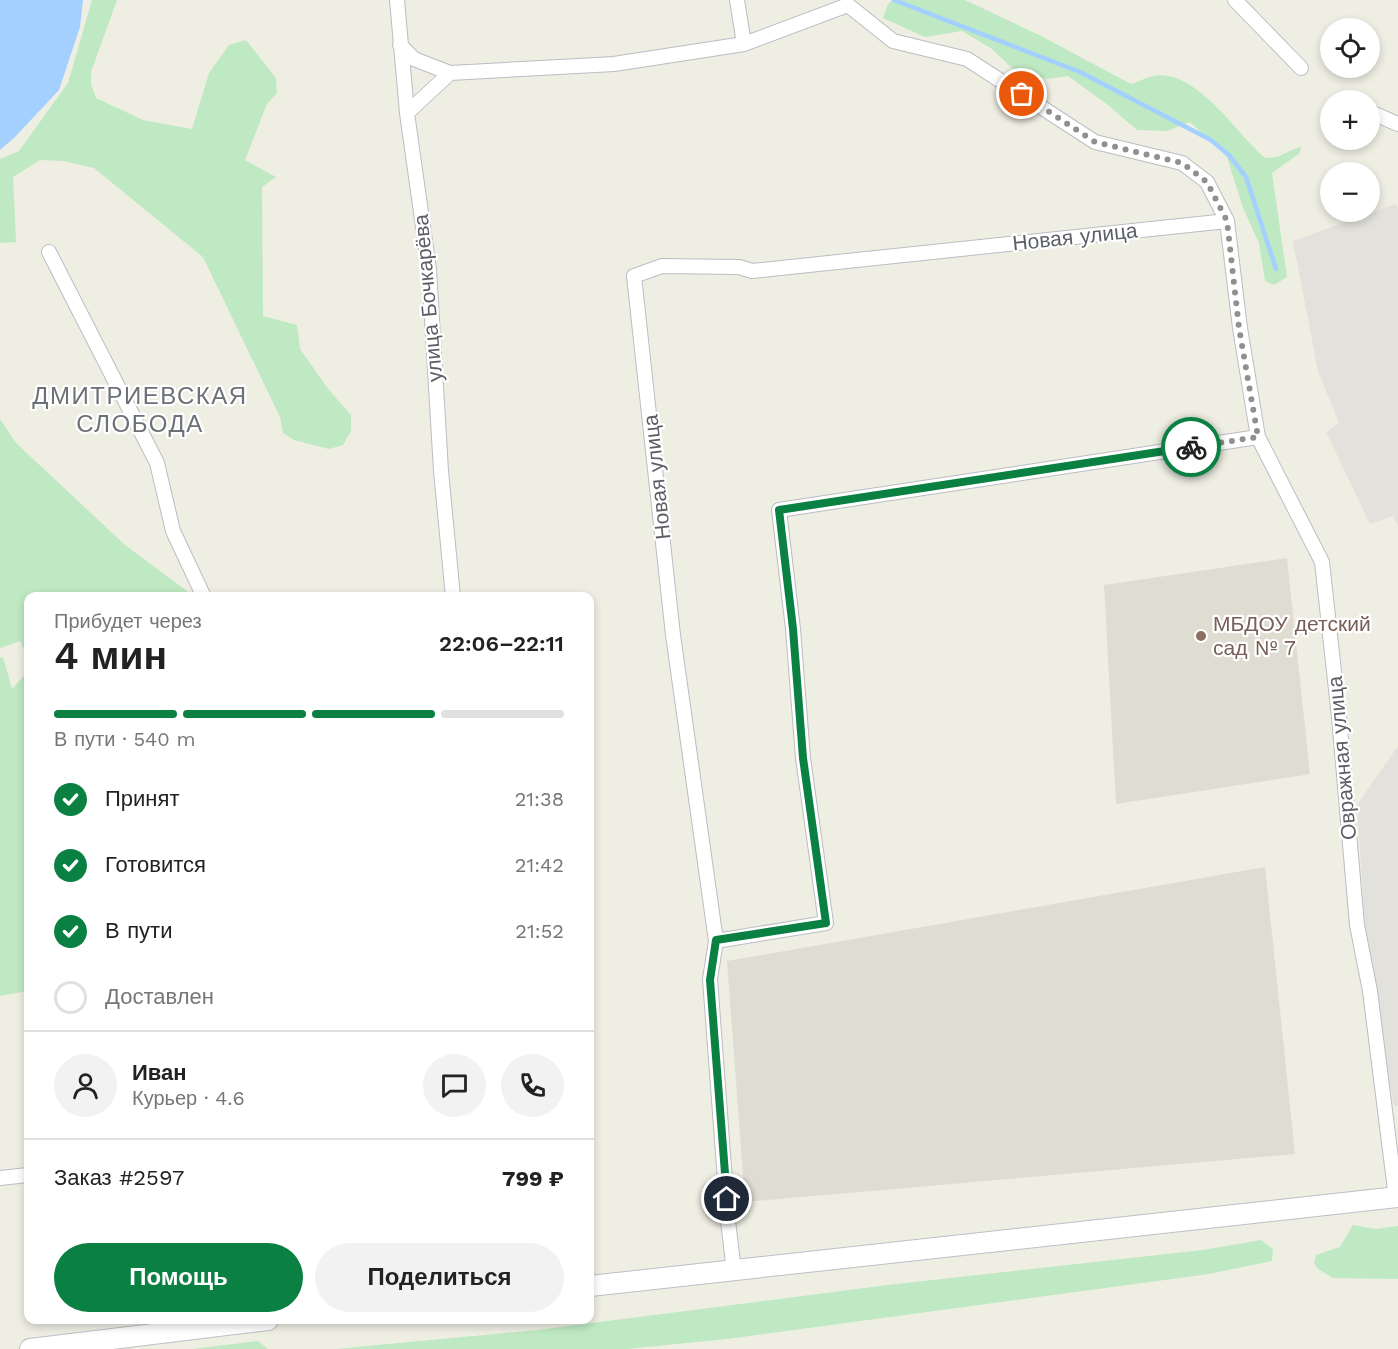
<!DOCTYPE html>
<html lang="ru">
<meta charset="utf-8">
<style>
:root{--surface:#fff;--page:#f2f2f2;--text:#222;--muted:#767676;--line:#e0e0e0;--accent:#0b8043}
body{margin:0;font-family:"Work Sans",sans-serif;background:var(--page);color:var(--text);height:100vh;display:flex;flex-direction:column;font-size:22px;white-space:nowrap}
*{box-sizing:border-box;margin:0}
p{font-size:20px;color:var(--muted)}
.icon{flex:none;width:33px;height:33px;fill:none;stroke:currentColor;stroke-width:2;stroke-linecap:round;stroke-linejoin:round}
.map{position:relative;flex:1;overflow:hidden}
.panel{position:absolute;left:24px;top:592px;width:570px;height:732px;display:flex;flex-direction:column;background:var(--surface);border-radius:12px;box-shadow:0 3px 9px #0003}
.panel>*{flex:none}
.buttons{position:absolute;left:1320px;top:18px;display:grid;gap:12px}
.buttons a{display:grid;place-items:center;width:60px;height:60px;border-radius:50%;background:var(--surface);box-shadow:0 3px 9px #0003;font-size:30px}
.pin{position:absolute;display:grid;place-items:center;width:51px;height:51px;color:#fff;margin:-26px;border:3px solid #fff;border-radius:50%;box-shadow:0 2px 6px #0007}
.courier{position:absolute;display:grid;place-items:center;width:60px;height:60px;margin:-30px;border:4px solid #0b8043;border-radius:50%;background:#fff;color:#222;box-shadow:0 2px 8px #0007}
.summary em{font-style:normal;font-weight:600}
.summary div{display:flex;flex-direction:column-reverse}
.summary{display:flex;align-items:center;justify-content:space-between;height:102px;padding:0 30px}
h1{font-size:39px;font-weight:600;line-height:45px}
.bar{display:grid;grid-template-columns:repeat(4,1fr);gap:9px 6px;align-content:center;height:72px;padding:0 30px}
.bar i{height:8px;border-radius:4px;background:var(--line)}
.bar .active{background:var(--accent)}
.bar p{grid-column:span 4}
.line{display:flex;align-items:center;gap:15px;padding:0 30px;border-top:2px solid var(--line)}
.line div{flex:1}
.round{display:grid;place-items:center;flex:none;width:63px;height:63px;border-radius:32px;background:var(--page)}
ol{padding:0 30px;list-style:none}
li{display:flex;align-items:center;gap:18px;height:66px}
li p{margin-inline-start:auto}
li .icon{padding:6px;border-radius:50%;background:var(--accent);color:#fff;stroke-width:4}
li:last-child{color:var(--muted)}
li i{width:33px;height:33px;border:3px solid var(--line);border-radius:50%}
.button{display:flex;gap:12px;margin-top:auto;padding:12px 30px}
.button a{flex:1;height:69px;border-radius:36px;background:var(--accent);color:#fff;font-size:24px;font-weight:600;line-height:69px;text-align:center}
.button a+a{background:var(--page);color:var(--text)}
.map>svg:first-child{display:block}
</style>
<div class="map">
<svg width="1398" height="1349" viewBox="0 0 1398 1349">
<rect width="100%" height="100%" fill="#efeee3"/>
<path fill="#e3e1db" d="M 1396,204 L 1398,210 L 1398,526 L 1393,516 L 1370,524 L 1326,432 L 1339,423 L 1318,371 L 1293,241 Z
M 1398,746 L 1398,1106 L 1394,1106 L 1367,957 L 1357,805 Z"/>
<path fill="#dfddd2" d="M 1287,558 L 1310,774 L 1116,804 L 1104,585 Z
M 1265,867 L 1295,1154 L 745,1202 L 727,961 Z"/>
<path fill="#bee9c2" d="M 92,0 L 117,0 L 91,72 L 91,84 L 96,98 L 143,120 L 192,129 L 209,73 L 229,45 L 246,40 L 276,78 L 277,93 L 267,104 L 245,160 L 276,177 L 262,187 L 263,316 L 297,325 L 300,349 L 329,390 L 351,415 L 351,431 L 343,445 L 329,449 L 294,440 L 283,433 L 280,417 L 203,257 L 94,168 L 63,161 L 40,160 L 13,177 L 16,242 L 0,243 L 0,159 L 19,151 L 68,83 Z
M 893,0 L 965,0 L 1041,36 L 1131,84 C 1138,82 1145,78 1153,76 C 1195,67 1237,134 1265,158 L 1277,157 L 1301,146 L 1300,153 L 1272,173 L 1287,277 L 1274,285 L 1265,281 L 1259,243 L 1243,208 L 1227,157 L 1190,122 L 1167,131 L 1137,130 L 1108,105 L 1068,76 L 1047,79 L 1014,70 L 992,49 L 962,31 L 925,37 L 883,18 L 888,4 Z
M 0,419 L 16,443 L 125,545 L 195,597 L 28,597 L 28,657 L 20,641 L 0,648 Z
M 3,657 L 12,689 L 28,671 L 28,732 L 24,732 L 28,747 L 28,991 L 0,996 L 0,658 Z
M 1353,1225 L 1376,1229 L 1398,1226 L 1398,1279 L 1333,1278 L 1318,1269 L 1314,1263 L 1316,1255 L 1340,1247 Z
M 1261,1240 L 1273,1249 L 1272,1261 L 1209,1274 L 727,1339 L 627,1349 L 336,1349 L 537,1330 L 888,1285 L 1203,1250 Z
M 258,1341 L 268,1349 L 192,1349 Z"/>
<path fill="#a4d0ff" d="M 0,0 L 83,0 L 80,27 L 59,90 L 15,137 L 0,150 Z"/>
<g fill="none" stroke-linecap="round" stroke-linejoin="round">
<path stroke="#a4d0ff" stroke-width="4.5" d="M 894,0 L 1080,72 L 1211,140 L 1229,155 L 1246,177 L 1276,269"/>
<g stroke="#bbbdc3" stroke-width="16">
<path id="minor" d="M 397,0 L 407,113 L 429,269 L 441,471 L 453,597
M 737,0 L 744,44 L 848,5 L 893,41 L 967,59 L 1095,142 L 1182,163 L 1207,182 L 1227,221 L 1240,328 L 1258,437 L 1322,562 L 1339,717 L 1357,925 L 1370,991 L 1396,1198
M 1235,0 L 1301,68
M 400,45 L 414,59 L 450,73
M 1370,112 L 1398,124
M 407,113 L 450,73 L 614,64 L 744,44
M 49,252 L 157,463 L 173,531 L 204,597
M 716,941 L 826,923 L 803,758 L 793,629 L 779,510 L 1258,437
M 0,1178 L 28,1175
M 734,1271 L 728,1221 L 710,979 L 716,941 L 673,635 L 634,276 L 662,266 L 739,267 L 752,271 L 1227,221"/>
</g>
<g stroke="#bcbfc6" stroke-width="22">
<path id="secondary" d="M 590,1286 L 1398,1197
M 30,1349 L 268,1320"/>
</g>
<use href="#minor" stroke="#fff" stroke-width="14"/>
<use href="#secondary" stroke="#fff" stroke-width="20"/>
</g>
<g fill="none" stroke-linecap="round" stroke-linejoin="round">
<path stroke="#8f9191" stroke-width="6" stroke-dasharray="0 10.8" d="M 1022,94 L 1095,142 L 1182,163 L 1207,182 L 1227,221 L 1239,328 L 1258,437 L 1191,447"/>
<path stroke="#0b8043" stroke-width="8" d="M 727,1199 L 710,980 L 716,940 L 826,923 L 803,758 L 793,629 L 779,510 L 1191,447"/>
</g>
<circle fill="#8d6e63" stroke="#fff" stroke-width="2" cx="1201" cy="636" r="6"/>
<g text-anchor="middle" stroke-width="4.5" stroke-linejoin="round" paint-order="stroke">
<g font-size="21" fill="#5b5f65" stroke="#fff">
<text transform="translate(1075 237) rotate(-6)" y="7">Новая улица</text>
<text transform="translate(428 298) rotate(-95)" y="7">улица Бочкарёва</text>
<text transform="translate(657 477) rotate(-96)" y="7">Новая улица</text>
<text transform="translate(1342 758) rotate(-95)" y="7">Овражная улица</text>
</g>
<g font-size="21" fill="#785e54" stroke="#fff" text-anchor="start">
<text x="1213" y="631">МБДОУ детский<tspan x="1213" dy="24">сад № 7</tspan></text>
</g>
<g font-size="24" letter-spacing="1.5" fill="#6c7177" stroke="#fff">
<text x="140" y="404">ДМИТРИЕВСКАЯ<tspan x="140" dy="28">СЛОБОДА</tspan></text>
</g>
</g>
</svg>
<div class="buttons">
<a><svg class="icon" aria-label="locate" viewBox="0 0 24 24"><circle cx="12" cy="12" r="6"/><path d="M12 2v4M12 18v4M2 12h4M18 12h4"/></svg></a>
<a>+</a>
<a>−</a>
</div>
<div class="pin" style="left:1022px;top:94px;background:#ea580c"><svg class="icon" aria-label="bag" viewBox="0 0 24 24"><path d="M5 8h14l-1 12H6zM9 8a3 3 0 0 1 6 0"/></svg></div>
<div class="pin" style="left:727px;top:1199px;background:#1f2937"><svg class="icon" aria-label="home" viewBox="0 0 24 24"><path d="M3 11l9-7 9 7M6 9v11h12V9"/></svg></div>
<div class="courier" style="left:1191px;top:447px"><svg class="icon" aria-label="bike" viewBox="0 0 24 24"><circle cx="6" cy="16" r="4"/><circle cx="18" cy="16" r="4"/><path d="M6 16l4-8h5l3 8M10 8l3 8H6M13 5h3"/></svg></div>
<section class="panel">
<div class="summary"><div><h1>4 мин</h1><p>Прибудет через</p></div><em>22:06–22:11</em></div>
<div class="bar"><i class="active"></i><i class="active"></i><i class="active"></i><i></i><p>В пути · 540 m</p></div>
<ol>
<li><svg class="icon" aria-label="check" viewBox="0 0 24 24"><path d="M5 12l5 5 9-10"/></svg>Принят<p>21:38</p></li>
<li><svg class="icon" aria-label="check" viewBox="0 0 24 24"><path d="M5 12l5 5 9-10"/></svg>Готовится<p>21:42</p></li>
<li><svg class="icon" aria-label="check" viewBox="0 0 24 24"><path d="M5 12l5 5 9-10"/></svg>В пути<p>21:52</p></li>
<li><i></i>Доставлен</li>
</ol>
<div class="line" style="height:108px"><a class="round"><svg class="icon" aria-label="person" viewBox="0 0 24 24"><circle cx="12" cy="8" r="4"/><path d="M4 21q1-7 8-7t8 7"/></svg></a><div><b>Иван</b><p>Курьер · 4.6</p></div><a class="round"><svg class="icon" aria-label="chat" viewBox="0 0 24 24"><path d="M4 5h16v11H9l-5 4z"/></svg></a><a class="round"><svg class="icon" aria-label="phone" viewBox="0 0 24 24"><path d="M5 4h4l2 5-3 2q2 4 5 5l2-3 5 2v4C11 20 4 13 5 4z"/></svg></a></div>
<div class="line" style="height:78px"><div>Заказ #2597</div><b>799 ₽</b></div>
<div class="button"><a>Помощь</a><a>Поделиться</a></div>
</section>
</div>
